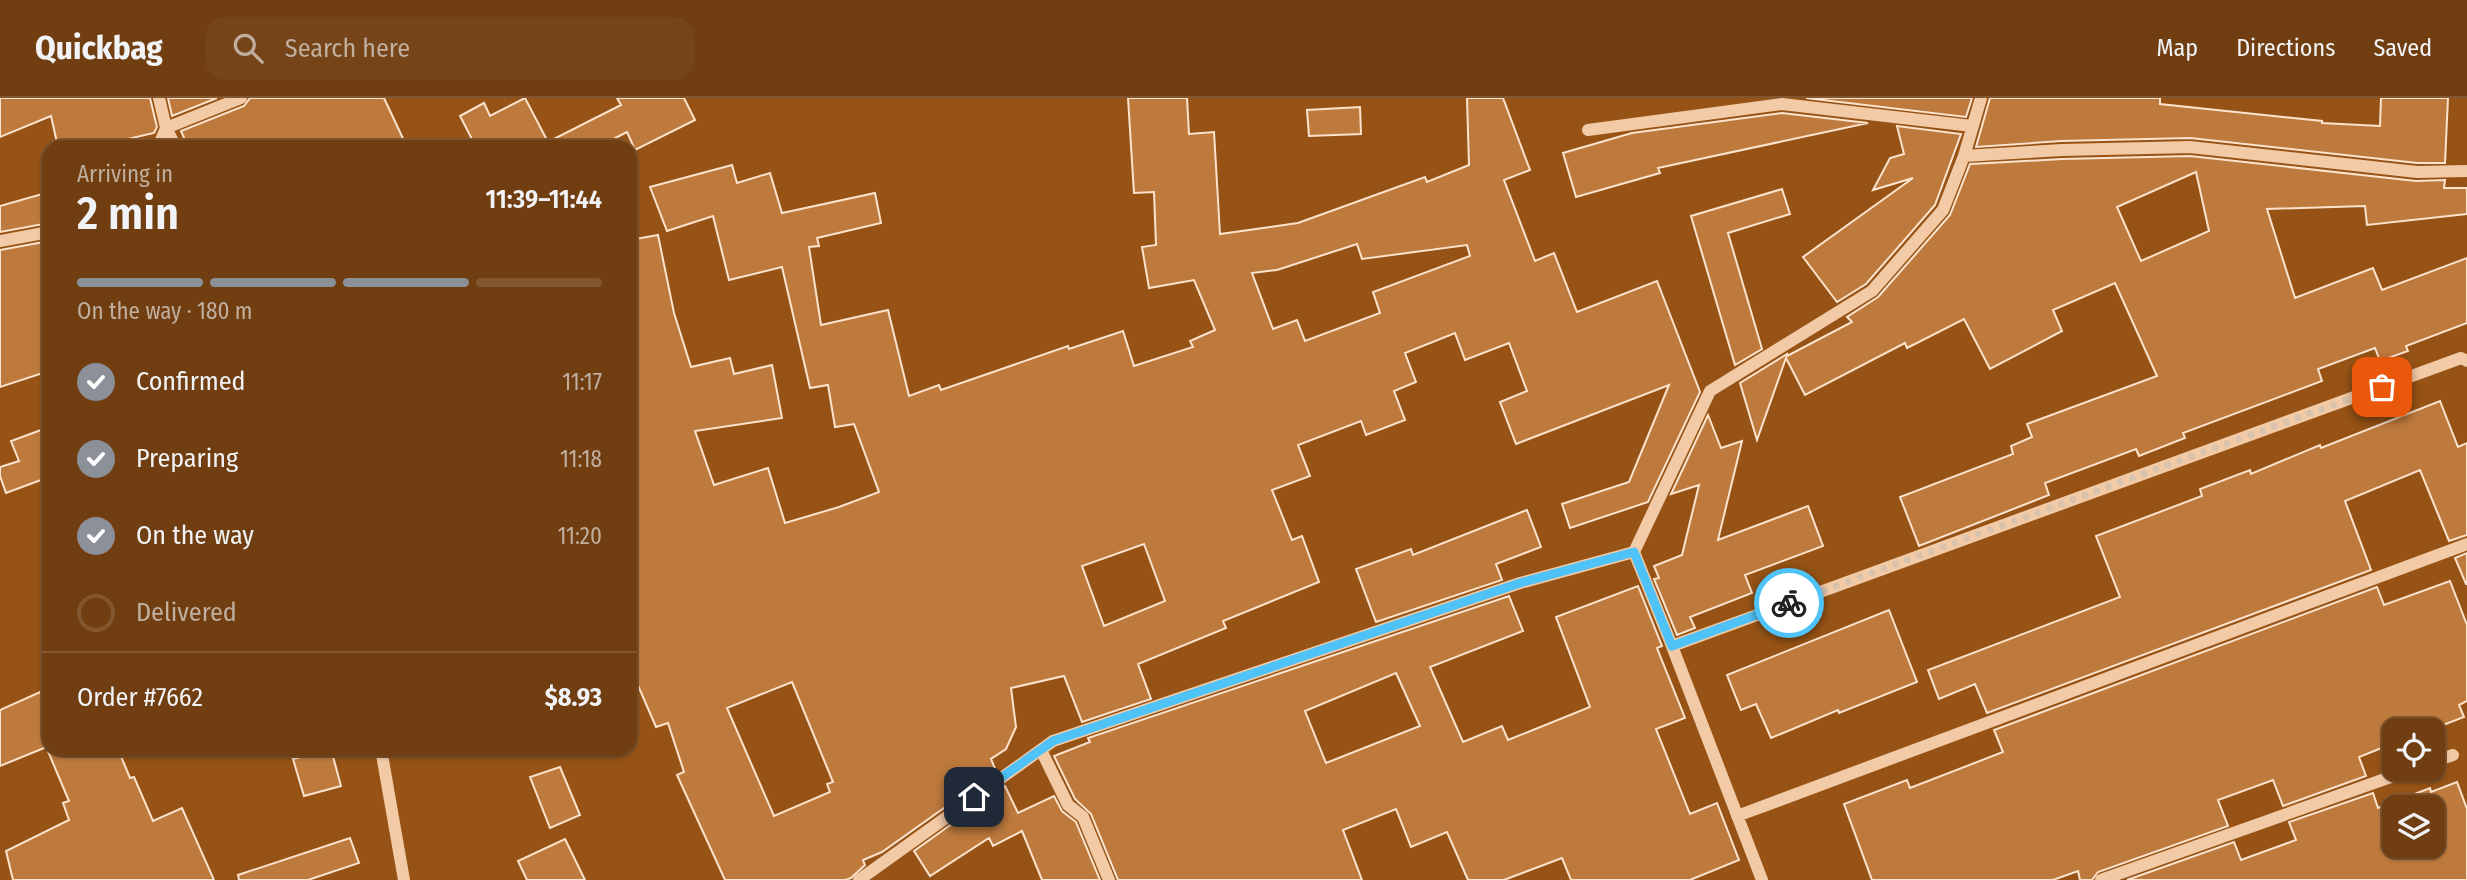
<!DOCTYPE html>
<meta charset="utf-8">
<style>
:root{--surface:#703e10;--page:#754519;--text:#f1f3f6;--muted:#c0ae9f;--line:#825730;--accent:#8c9099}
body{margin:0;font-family:"Fira Sans Condensed",sans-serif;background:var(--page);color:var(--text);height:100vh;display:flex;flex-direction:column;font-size:26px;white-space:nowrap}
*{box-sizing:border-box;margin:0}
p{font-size:23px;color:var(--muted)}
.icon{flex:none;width:38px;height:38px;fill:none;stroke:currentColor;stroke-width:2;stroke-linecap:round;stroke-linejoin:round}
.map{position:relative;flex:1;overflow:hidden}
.details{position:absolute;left:42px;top:42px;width:595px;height:616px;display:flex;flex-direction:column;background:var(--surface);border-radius:21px;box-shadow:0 2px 5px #0004,0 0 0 2px var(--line)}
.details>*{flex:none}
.fabs{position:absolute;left:2382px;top:620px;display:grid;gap:14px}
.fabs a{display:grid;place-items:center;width:63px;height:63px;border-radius:14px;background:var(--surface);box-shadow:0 2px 5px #0004,0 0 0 2px var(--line);font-size:35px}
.pin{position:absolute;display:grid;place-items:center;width:60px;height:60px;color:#fff;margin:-30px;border-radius:14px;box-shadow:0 4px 10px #0006}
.courier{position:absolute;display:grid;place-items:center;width:70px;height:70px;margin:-35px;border:5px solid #4fc3f7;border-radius:50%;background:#fff;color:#222;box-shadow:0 2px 9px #0007}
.summary em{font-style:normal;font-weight:600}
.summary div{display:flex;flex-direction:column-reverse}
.summary{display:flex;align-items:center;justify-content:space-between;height:119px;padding:0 35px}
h1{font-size:46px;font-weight:600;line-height:52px}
.bar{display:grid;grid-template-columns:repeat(4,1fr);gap:10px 7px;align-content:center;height:84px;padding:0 35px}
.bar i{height:9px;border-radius:5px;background:var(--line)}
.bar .on{background:var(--accent)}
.bar p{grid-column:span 4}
.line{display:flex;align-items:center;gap:18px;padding:0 35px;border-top:2px solid var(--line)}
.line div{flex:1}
ol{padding:0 35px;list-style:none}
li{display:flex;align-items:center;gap:21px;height:77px}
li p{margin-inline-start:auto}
li .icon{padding:7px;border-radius:50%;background:var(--accent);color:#fff;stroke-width:4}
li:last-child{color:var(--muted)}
li i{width:38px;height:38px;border:4px solid var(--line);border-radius:50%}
header{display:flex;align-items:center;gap:42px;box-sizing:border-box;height:98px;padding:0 35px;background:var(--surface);border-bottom:2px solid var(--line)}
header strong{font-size:33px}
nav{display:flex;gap:38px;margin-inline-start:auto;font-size:24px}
.search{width:490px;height:63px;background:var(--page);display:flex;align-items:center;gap:18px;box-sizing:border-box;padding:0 24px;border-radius:21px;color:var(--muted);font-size:26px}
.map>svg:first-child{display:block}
</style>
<header>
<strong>Quickbag</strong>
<div class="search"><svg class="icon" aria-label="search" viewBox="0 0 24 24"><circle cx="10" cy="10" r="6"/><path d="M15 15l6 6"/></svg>Search here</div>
<nav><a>Map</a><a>Directions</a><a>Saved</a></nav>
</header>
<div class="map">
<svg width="2467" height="782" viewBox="0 0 2467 782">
<rect width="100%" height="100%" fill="#965315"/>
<path fill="#be7a3d" stroke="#fce3cd" stroke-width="2" fill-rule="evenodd" d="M 0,0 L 150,0 L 157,29 L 154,35 L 93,49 L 58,49 L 51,18 L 0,39 Z
M 168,0 L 217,0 L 172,18 Z
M 250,0 L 384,0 L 407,49 L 188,49 L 181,33 L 244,8 Z
M 525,0 L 548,44 L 621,7 L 617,0 L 684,0 L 695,22 L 635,52 L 627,34 L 598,49 L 476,49 L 460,18 L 484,5 L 490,18 Z
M 1128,0 L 1187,0 L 1189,36 L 1214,34 L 1220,136 L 1298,125 L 1425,79 L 1427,84 L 1469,67 L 1467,0 L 1503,0 L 1530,72 L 1504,82 L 1535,163 L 1554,155 L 1577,214 L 1657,183 L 1700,294 L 1648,404 L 1570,430 L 1562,406 L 1629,384 L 1669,287 L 1516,346 L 1500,304 L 1527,293 L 1509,245 L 1465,262 L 1455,235 L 1405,255 L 1416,284 L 1394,293 L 1405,322 L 1366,337 L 1361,323 L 1298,347 L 1310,378 L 1272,392 L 1292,442 L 1302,438 L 1319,484 L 1223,523 L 1226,530 L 1138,566 L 1151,601 L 1082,624 L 1064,578 L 1011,590 L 1016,629 L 1006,651 L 991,661 L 996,673 L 882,754 L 863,762 L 865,767 L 851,780 L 845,782 L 725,782 L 677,677 L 684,674 L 668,625 L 656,629 L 630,569 L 630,142 L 658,137 L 674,215 L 691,269 L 730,260 L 734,276 L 772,267 L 782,320 L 695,333 L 714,387 L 768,370 L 785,425 L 839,409 L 879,394 L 854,326 L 835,329 L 828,287 L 810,290 L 782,169 L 729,182 L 713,118 L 667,133 L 650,89 L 732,67 L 737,85 L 770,75 L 782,115 L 875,95 L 881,125 L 817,140 L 819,148 L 809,149 L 821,227 L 888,212 L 909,298 L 939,287 L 941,292 L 1068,248 L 1069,251 L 1123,233 L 1134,268 L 1193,249 L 1190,243 L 1215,232 L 1194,182 L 1149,190 L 1142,149 L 1156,147 L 1154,94 L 1134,95 ZM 1357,146 L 1362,161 L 1467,147 L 1470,158 L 1373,194 L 1380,215 L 1305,243 L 1297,222 L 1273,231 L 1252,175 L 1277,172 ZM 1144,446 L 1165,503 L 1104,528 L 1082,468 ZM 792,584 L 833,684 L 827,686 L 830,694 L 774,718 L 727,610 Z
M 1806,0 L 1972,0 L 1966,19 Z
M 1990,0 L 2160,0 L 2160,6 L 2322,23 L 2322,25 L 2380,28 L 2381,0 L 2448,0 L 2445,65 L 2417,65 L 2190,40 L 2061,43 L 1976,49 Z
M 1360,9 L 1361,36 L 1309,38 L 1307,12 Z
M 1782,15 L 1868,25 L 1658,70 L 1660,75 L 1576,99 L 1563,55 L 1632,35 Z
M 1897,28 L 1961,36 L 1935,107 L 1866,186 L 1837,204 L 1803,159 L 1913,80 L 1873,92 L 1890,60 L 1904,56 Z
M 2190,58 L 2416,83 L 2445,82 L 2444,90 L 2467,90 L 2467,116 L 2367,127 L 2365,108 L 2267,111 L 2295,200 L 2373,170 L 2382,192 L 2467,160 L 2467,225 L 2406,248 L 2408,253 L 2380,263 L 2375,250 L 2318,271 L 2322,283 L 2183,335 L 2185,340 L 2139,358 L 2136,351 L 2045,385 L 2049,397 L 1919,448 L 1900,399 L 2013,356 L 2011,348 L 2032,339 L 2027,326 L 2157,278 L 2115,185 L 2053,212 L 2062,233 L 1990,271 L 1964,221 L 1907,250 L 1905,245 L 1805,297 L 1786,260 L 1757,342 L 1740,285 L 1787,256 L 1787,258 L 1852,224 L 1847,219 L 1878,199 L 1950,117 L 1970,66 L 2062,61 ZM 2196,74 L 2209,133 L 2141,163 L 2117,109 Z
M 1782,91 L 1790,116 L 1728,135 L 1762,251 L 1735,267 L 1691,118 Z
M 49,94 L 49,125 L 0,134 L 0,108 Z
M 49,143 L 49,273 L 0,289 L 0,152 Z
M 2440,303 L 2458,349 L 2467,345 L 2467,437 L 2449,443 L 2420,372 L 2345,403 L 2371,472 L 1987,615 L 1975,586 L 1939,601 L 1928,572 L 2120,499 L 2096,438 L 2202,398 L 2200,391 L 2250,372 L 2251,376 L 2320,347 L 2321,350 Z
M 1708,317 L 1721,350 L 1742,343 L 1718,442 L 1808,408 L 1823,448 L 1745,477 L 1752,495 L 1690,519 L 1695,530 L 1677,537 L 1654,481 L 1659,480 L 1654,468 L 1682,457 L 1699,387 L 1671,396 Z
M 49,329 L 49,379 L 6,395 L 0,378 L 0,369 L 19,363 L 11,343 Z
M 1527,412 L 1541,449 L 1496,466 L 1502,482 L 1376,524 L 1356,471 L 1411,451 L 1413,457 Z
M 2467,455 L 2467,486 L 2466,486 L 2455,460 Z
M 2450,483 L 2467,527 L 2467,603 L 2459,607 L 2464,619 L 2430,632 L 2394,632 L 2394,645 L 2359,659 L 2366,678 L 2283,708 L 2273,682 L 2218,702 L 2228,728 L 2098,774 L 2092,782 L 2080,782 L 2078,773 L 2053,782 L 1872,782 L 1844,706 L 1907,682 L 1910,690 L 2003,654 L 1994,632 L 2377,489 L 2384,507 Z
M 1638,488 L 1662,548 L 1657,550 L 1685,620 L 1656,631 L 1690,716 L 1717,705 L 1739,762 L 1690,782 L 1571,782 L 1562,760 L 1504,782 L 1468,782 L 1447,734 L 1411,749 L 1396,711 L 1343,732 L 1362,782 L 1118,782 L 1091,716 L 1075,701 L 1054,658 L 1090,644 L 1088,640 L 1509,498 L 1523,533 L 1430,569 L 1463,644 L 1502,628 L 1508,642 L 1590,609 L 1556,519 ZM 1396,575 L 1420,628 L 1326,665 L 1305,613 Z
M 1889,512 L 1917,584 L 1839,615 L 1838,612 L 1771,640 L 1756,606 L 1741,612 L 1727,577 Z
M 40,594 L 49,616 L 49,648 L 0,668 L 0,612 Z
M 47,651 L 118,651 L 130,680 L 134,679 L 153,723 L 182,710 L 214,782 L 13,782 L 6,753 L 69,722 L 63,705 L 69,703 Z
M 331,651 L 341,688 L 304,698 L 293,661 Z
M 560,669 L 580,717 L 550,730 L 530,679 Z
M 2457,684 L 2467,711 L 2467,782 L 2127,782 L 2234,744 L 2241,762 L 2296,742 L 2289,724 L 2373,695 L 2378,710 L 2430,690 L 2431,694 ZM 2394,709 L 2432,709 L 2432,747 L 2394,747 Z
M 1005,688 L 1018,715 L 1054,698 L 1062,713 L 1076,724 L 1100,782 L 1042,782 L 1022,733 L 993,748 L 989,740 L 930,778 L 914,753 Z
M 350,740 L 359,765 L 308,782 L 239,782 L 238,777 Z
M 565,741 L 585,782 L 527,782 L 518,763 Z"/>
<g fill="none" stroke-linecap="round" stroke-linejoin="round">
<path stroke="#f2caa6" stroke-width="12" d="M 159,0 L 166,30 L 176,49
M 1981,0 L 1964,58 L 1943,112 L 1872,193 L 1710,293 L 1634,454 L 1672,548 L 2461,260 L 2467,263
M 1588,32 L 1782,6 L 1972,28
M 158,49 L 166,30 L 241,0
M 1964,58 L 2062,52 L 2190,49 L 2417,74 L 2467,73
M 0,143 L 49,134
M 1672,548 L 1762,782
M 381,651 L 404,782
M 1041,652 L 1068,707 L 1083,719 L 1109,782
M 2432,664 L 2453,657
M 1737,718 L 2467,446
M 859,782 L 1053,643 L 1520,485 L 1634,454
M 2101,782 L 2416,670"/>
</g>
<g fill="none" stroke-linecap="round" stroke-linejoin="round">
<path stroke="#dac3ad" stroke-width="7" stroke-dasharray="0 12.6" d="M 1789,505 L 2382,289"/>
<path stroke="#4fc3f7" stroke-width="9" d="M 974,699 L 1053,643 L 1520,485 L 1634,454 L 1672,548 L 1789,505"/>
</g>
</svg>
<div class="fabs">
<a><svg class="icon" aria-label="locate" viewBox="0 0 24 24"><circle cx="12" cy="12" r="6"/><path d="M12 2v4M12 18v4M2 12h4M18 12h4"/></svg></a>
<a><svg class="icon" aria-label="layers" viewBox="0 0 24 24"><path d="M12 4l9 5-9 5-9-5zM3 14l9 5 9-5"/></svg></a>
</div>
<div class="pin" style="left:2382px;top:289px;background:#ea580c"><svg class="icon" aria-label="bag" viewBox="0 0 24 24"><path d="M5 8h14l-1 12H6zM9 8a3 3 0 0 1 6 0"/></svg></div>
<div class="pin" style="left:974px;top:699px;background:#1f2937"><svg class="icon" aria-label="home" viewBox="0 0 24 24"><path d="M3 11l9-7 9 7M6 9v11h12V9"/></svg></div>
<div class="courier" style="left:1789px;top:505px"><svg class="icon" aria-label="bike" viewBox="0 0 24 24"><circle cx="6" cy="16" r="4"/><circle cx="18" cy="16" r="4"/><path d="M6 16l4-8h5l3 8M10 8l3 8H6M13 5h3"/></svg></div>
<section class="details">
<div class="summary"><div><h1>2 min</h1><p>Arriving in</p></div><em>11:39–11:44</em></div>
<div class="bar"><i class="on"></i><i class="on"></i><i class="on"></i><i></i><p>On the way · 180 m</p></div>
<ol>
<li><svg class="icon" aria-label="check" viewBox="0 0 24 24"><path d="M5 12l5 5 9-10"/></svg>Confirmed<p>11:17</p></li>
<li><svg class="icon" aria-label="check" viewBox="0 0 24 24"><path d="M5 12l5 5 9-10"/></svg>Preparing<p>11:18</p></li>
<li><svg class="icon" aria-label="check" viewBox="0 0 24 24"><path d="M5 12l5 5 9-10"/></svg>On the way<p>11:20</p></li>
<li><i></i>Delivered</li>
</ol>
<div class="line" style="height:91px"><div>Order #7662</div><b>$8.93</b></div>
</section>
</div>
